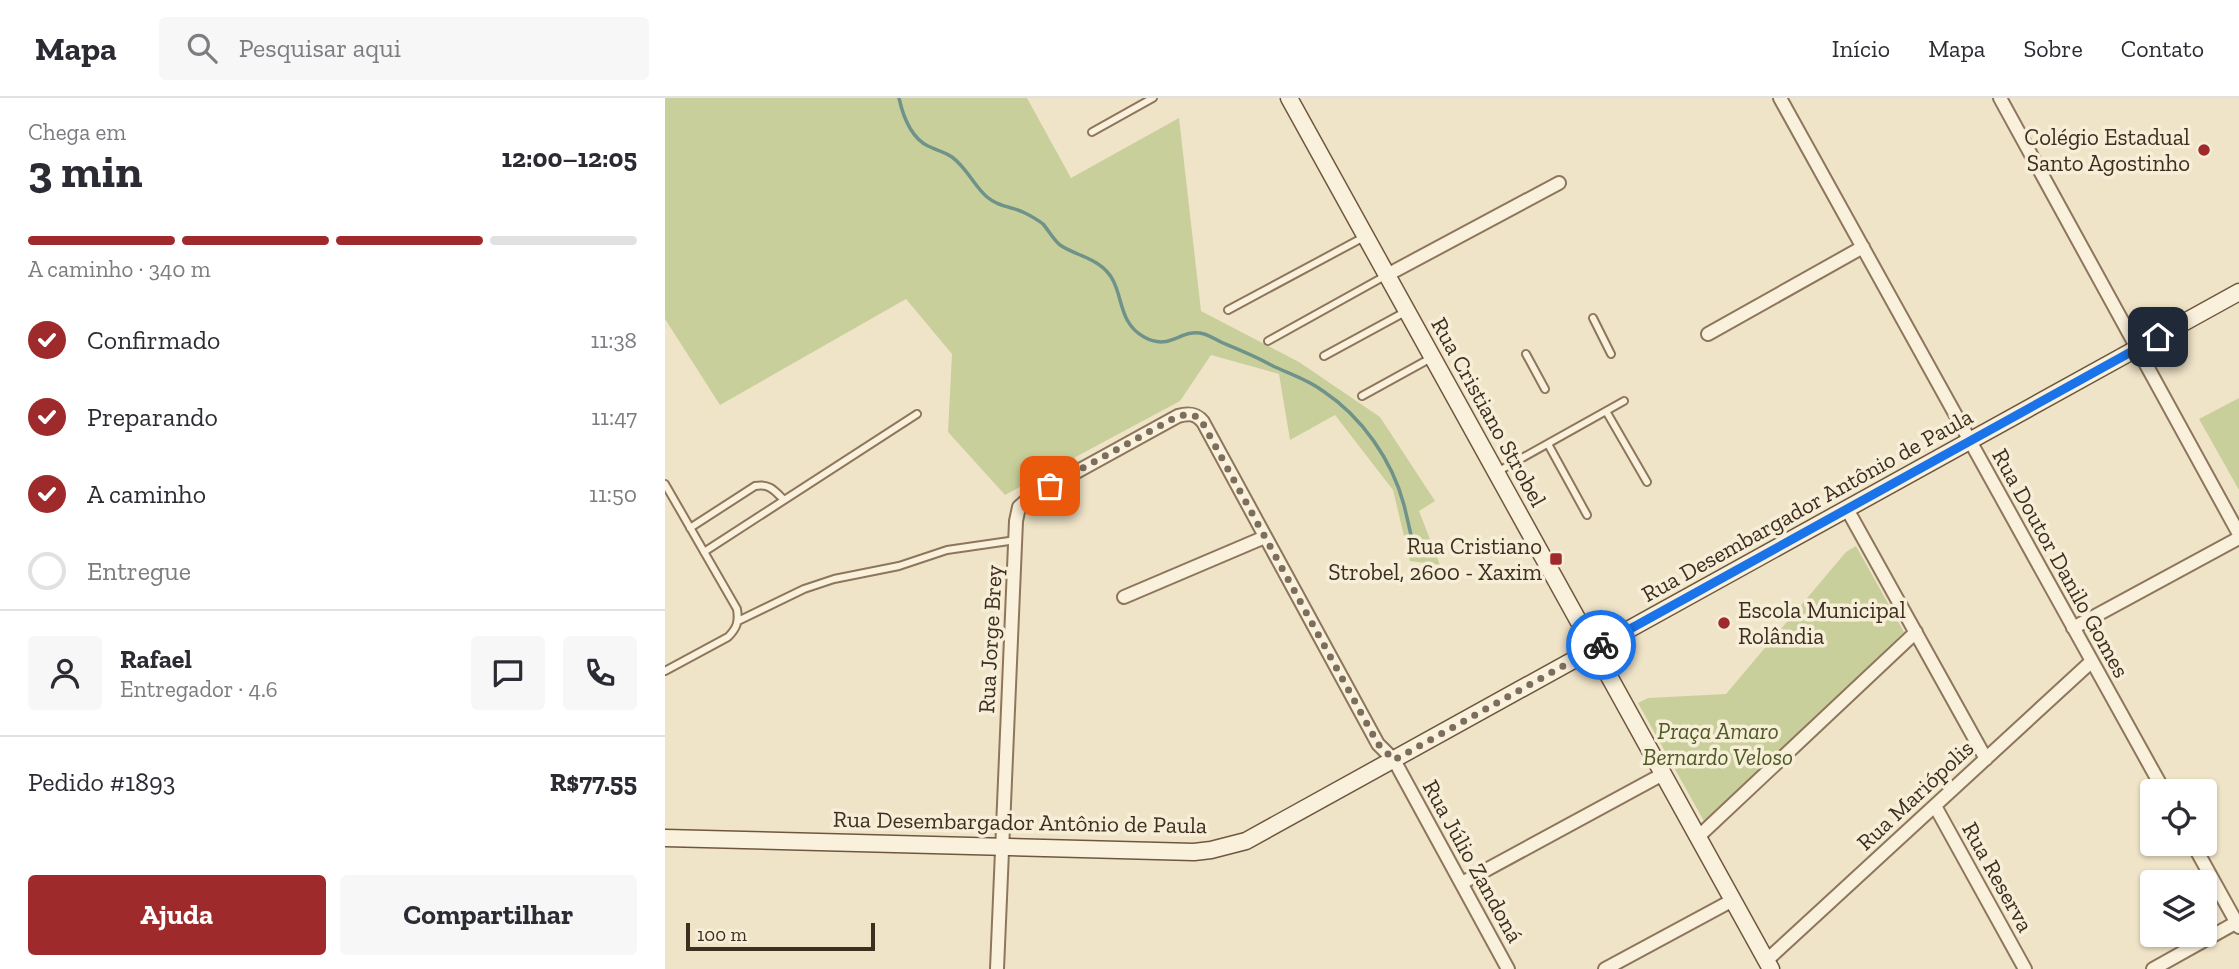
<!DOCTYPE html>
<html lang="pt">
<meta charset="utf-8">
<style>
:root{--surface:#fff;--page:#f7f7f7;--text:#2b2b33;--muted:#7c7c81;--line:#e1e1e2;--accent:#9e2a2b}
body{margin:0;font-family:"Zilla Slab",serif;background:var(--page);color:var(--text);height:100vh;display:flex;flex-direction:column;font-size:26px;white-space:nowrap}
*{box-sizing:border-box;margin:0}
p{font-size:23px;color:var(--muted)}
.icon{flex:none;width:38px;height:38px;fill:none;stroke:currentColor;stroke-width:2;stroke-linecap:round;stroke-linejoin:round}
.map{position:relative;flex:1;overflow:hidden}
.drawer{display:flex;flex-direction:column;background:var(--surface);width:665px}
.drawer>*{flex:none}
.controls{position:absolute;left:1475px;top:681px;display:grid;gap:14px}
.controls a{display:grid;place-items:center;width:77px;height:77px;border-radius:7px;background:var(--surface);box-shadow:0 2px 5px #0004;font-size:35px}
.scale{position:absolute;left:21px;bottom:18px;width:189px;box-sizing:border-box;padding-left:7px;border:4px solid #3d2e20;border-top:0;font-size:19px;line-height:24px;white-space:nowrap;color:#3d2e20;-webkit-text-stroke:5px #f7eed8;paint-order:stroke}
.pin{position:absolute;display:grid;place-items:center;width:60px;height:60px;color:#fff;margin:-30px;border-radius:14px;box-shadow:0 4px 10px #0006}
.courier{position:absolute;display:grid;place-items:center;width:70px;height:70px;margin:-35px;border:5px solid #1a73e8;border-radius:50%;background:#fff;color:#222;box-shadow:0 2px 9px #0007}
.head em{font-style:normal;font-weight:700}
.head div{display:flex;flex-direction:column-reverse}
.head{display:flex;align-items:center;justify-content:space-between;height:119px;padding:0 28px}
h1{font-size:46px;font-weight:700;line-height:52px}
.bar{display:grid;grid-template-columns:repeat(4,1fr);gap:10px 7px;align-content:center;height:84px;padding:0 28px}
.bar i{height:9px;border-radius:5px;background:var(--line)}
.bar .current{background:var(--accent)}
.bar p{grid-column:span 4}
.line{display:flex;align-items:center;gap:18px;padding:0 28px;border-top:2px solid var(--line)}
.line div{flex:1}
.round{display:grid;place-items:center;flex:none;width:74px;height:74px;border-radius:7px;background:var(--page)}
ol{padding:0 28px;list-style:none}
li{display:flex;align-items:center;gap:21px;height:77px}
li p{margin-inline-start:auto}
li .icon{padding:7px;border-radius:50%;background:var(--accent);color:#fff;stroke-width:4}
li:last-child{color:var(--muted)}
li i{width:38px;height:38px;border:4px solid var(--line);border-radius:50%}
.cta{display:flex;gap:14px;margin-top:auto;padding:14px 28px}
.cta a{flex:1;height:80px;border-radius:7px;background:var(--accent);color:#fff;font-size:28px;font-weight:700;line-height:80px;text-align:center}
.cta a+a{background:var(--page);color:var(--text)}
header{display:flex;align-items:center;gap:42px;box-sizing:border-box;height:98px;padding:0 35px;background:var(--surface);border-bottom:2px solid var(--line)}
header strong{font-size:33px}
nav{display:flex;gap:38px;margin-inline-start:auto;font-size:24px}
.search{width:490px;height:63px;background:var(--page);display:flex;align-items:center;gap:18px;box-sizing:border-box;padding:0 24px;border-radius:7px;color:var(--muted);font-size:26px}
main{display:flex;flex:1;min-height:0}
.map>svg:first-child{display:block}
</style>
<header>
<strong>Mapa</strong>
<div class="search"><svg class="icon" aria-label="search" viewBox="0 0 24 24"><circle cx="10" cy="10" r="6"/><path d="M15 15l6 6"/></svg>Pesquisar aqui</div>
<nav><a>Início</a><a>Mapa</a><a>Sobre</a><a>Contato</a></nav>
</header>
<main>
<section class="drawer">
<div class="head"><div><h1>3 min</h1><p>Chega em</p></div><em>12:00–12:05</em></div>
<div class="bar"><i class="current"></i><i class="current"></i><i class="current"></i><i></i><p>A caminho · 340 m</p></div>
<ol>
<li><svg class="icon" aria-label="check" viewBox="0 0 24 24"><path d="M5 12l5 5 9-10"/></svg>Confirmado<p>11:38</p></li>
<li><svg class="icon" aria-label="check" viewBox="0 0 24 24"><path d="M5 12l5 5 9-10"/></svg>Preparando<p>11:47</p></li>
<li><svg class="icon" aria-label="check" viewBox="0 0 24 24"><path d="M5 12l5 5 9-10"/></svg>A caminho<p>11:50</p></li>
<li><i></i>Entregue</li>
</ol>
<div class="line" style="height:126px"><a class="round"><svg class="icon" aria-label="person" viewBox="0 0 24 24"><circle cx="12" cy="8" r="4"/><path d="M4 21q1-7 8-7t8 7"/></svg></a><div><b>Rafael</b><p>Entregador · 4.6</p></div><a class="round"><svg class="icon" aria-label="chat" viewBox="0 0 24 24"><path d="M4 5h16v11H9l-5 4z"/></svg></a><a class="round"><svg class="icon" aria-label="phone" viewBox="0 0 24 24"><path d="M5 4h4l2 5-3 2q2 4 5 5l2-3 5 2v4C11 20 4 13 5 4z"/></svg></a></div>
<div class="line" style="height:91px"><div>Pedido #1893</div><b>R$77.55</b></div>
<div class="cta"><a>Ajuda</a><a>Compartilhar</a></div>
</section>
<div class="map">
<svg width="1574" height="871" viewBox="0 0 1574 871">
<rect width="100%" height="100%" fill="#f0e4c8"/>
<path fill="#c9cf9b" d="M 0,0 L 362,0 L 406,80 L 514,20 L 536,213 L 634,264 L 715,319 L 770,403 L 754,413 L 775,467 L 745,463 L 728,392 L 670,317 L 625,342 L 614,276 L 546,257 L 515,303 L 340,397 L 283,334 L 287,256 L 241,201 L 55,307 L 0,221 Z
M 1574,300 L 1574,392 L 1534,321 Z
M 1191,448 L 1239,534 L 1040,725 L 973,605 L 983,600 L 1061,596 L 1181,454 Z"/>
<g fill="none" stroke-linecap="round" stroke-linejoin="round">
<path stroke="#6f938a" stroke-width="3.5" d="M 234,0 C 238,18 245,39 263,48 C 271,52 280,54 287,59 C 302,70 309,88 322,99 C 335,110 347,108 360,115 C 366,118 373,122 378,126 C 384,133 388,141 395,147 C 407,155 421,158 433,166 C 463,185 447,221 479,239 C 506,254 516,229 539,236 C 546,238 551,242 558,245 C 575,252 590,258 606,267 C 624,276 642,281 658,293 C 697,319 727,362 739,407 C 743,423 746,438 750,454"/>
<g stroke="#8d765c" stroke-width="10">
<path id="service" d="M 427,34 L 488,0
M 563,212 L 699,139
M 928,220 L 946,256
M 603,243 L 720,178
M 861,256 L 880,291
M 659,258 L 740,214
M 697,298 L 766,260
M 941,313 L 982,384
M 883,346 L 922,417
M 832,374 L 959,303
M 0,386 L 72,511 C 74,524 72,530 63,539 L 0,573
M 25,430 L 90,388 C 104,385 110,393 119,402
M 39,454 L 252,316
M 73,523 L 139,491 L 169,481 L 234,468 L 282,452 L 351,442"/>
</g>
<g stroke="#8d765c" stroke-width="16">
<path id="minor" d="M 1115,0 L 1499,693
M 1335,0 L 1574,436
M 722,177 L 894,85
M 1043,236 L 1198,149
M 1182,411 L 1321,661
M 459,499 L 600,439
M 1408,530 L 1574,440
M 1270,708 L 1360,871
M 1033,739 L 1251,534
M 1528,746 L 1574,829
M 797,785 L 998,676
M 1102,862 L 1427,563
M 332,871 L 351,423 L 354,409 L 364,400 L 513,318 C 523,315 531,315 538,324 L 713,646 L 729,662 L 843,871
M 940,871 L 1068,802
M 1488,871 L 1574,823"/>
</g>
<g stroke="#6f573f" stroke-width="19">
<path id="secondary" d="M 624,0 L 1106,871
M 0,740 L 529,754 L 546,752 L 581,743 L 1574,194"/>
</g>
<use href="#service" stroke="#faf1dc" stroke-width="6"/>
<use href="#minor" stroke="#faf1dc" stroke-width="12"/>
<use href="#secondary" stroke="#faf1dc" stroke-width="16"/>
</g>
<g fill="none" stroke-linecap="round" stroke-linejoin="round">
<path stroke="#7c6e5b" stroke-width="7" stroke-dasharray="0 12.6" d="M 385,388 L 513,318 L 525,316 L 535,320 L 713,646 L 729,662 L 936,547"/>
<path stroke="#1a73e8" stroke-width="9" d="M 936,547 L 1493,239"/>
</g>
<g fill="#9e2a2b" stroke="#f7eed8" stroke-width="2.5">
<circle cx="1539" cy="52" r="7"/>
<rect x="884" y="454" width="14" height="14" rx="3.5"/>
<circle cx="1059" cy="525" r="7"/>
</g>
<g text-anchor="middle" stroke-width="7" stroke-linejoin="round" paint-order="stroke">
<g font-size="23" fill="#3d2e20" stroke="#f7eed8" text-anchor="end">
<text x="1525" y="47">Colégio Estadual<tspan x="1525" dy="26">Santo Agostinho</tspan></text>
<text x="877" y="456">Rua Cristiano<tspan x="877" dy="26">Strobel, 2600 - Xaxim</tspan></text>
<text x="1073" y="520" text-anchor="start">Escola Municipal<tspan x="1073" dy="26">Rolândia</tspan></text>
</g>
<g font-size="23" fill="#3d2e20" stroke="#f7eed8">
<text transform="translate(824 314) rotate(61)" y="8">Rua Cristiano Strobel</text>
<text transform="translate(1142 407) rotate(-29)" y="8">Rua Desembargador Antônio de Paula</text>
<text transform="translate(1396 465) rotate(61)" y="8">Rua Doutor Danilo Gomes</text>
<text transform="translate(325 541) rotate(-87)" y="8">Rua Jorge Brey</text>
<text transform="translate(1250 697) rotate(-43)" y="8">Rua Mariópolis</text>
<text transform="translate(355 724) rotate(1)" y="8">Rua Desembargador Antônio de Paula</text>
<text transform="translate(808 763) rotate(61)" y="8">Rua Júlio Zandoná</text>
<text transform="translate(1333 779) rotate(61)" y="8">Rua Reserva</text>
</g>
<g font-size="23" font-style="italic" fill="#4d5a26" stroke="#f7eed8">
<text x="1053" y="641">Praça Amaro<tspan x="1053" dy="26">Bernardo Veloso</tspan></text>
</g>
</g>
</svg>
<div class="controls">
<a><svg class="icon" aria-label="locate" viewBox="0 0 24 24"><circle cx="12" cy="12" r="6"/><path d="M12 2v4M12 18v4M2 12h4M18 12h4"/></svg></a>
<a><svg class="icon" aria-label="layers" viewBox="0 0 24 24"><path d="M12 4l9 5-9 5-9-5zM3 14l9 5 9-5"/></svg></a>
</div>
<div class="scale">100 m</div>
<div class="pin" style="left:385px;top:388px;background:#ea580c"><svg class="icon" aria-label="bag" viewBox="0 0 24 24"><path d="M5 8h14l-1 12H6zM9 8a3 3 0 0 1 6 0"/></svg></div>
<div class="pin" style="left:1493px;top:239px;background:#1f2937"><svg class="icon" aria-label="home" viewBox="0 0 24 24"><path d="M3 11l9-7 9 7M6 9v11h12V9"/></svg></div>
<div class="courier" style="left:936px;top:547px"><svg class="icon" aria-label="bike" viewBox="0 0 24 24"><circle cx="6" cy="16" r="4"/><circle cx="18" cy="16" r="4"/><path d="M6 16l4-8h5l3 8M10 8l3 8H6M13 5h3"/></svg></div>
</div>
</main>
